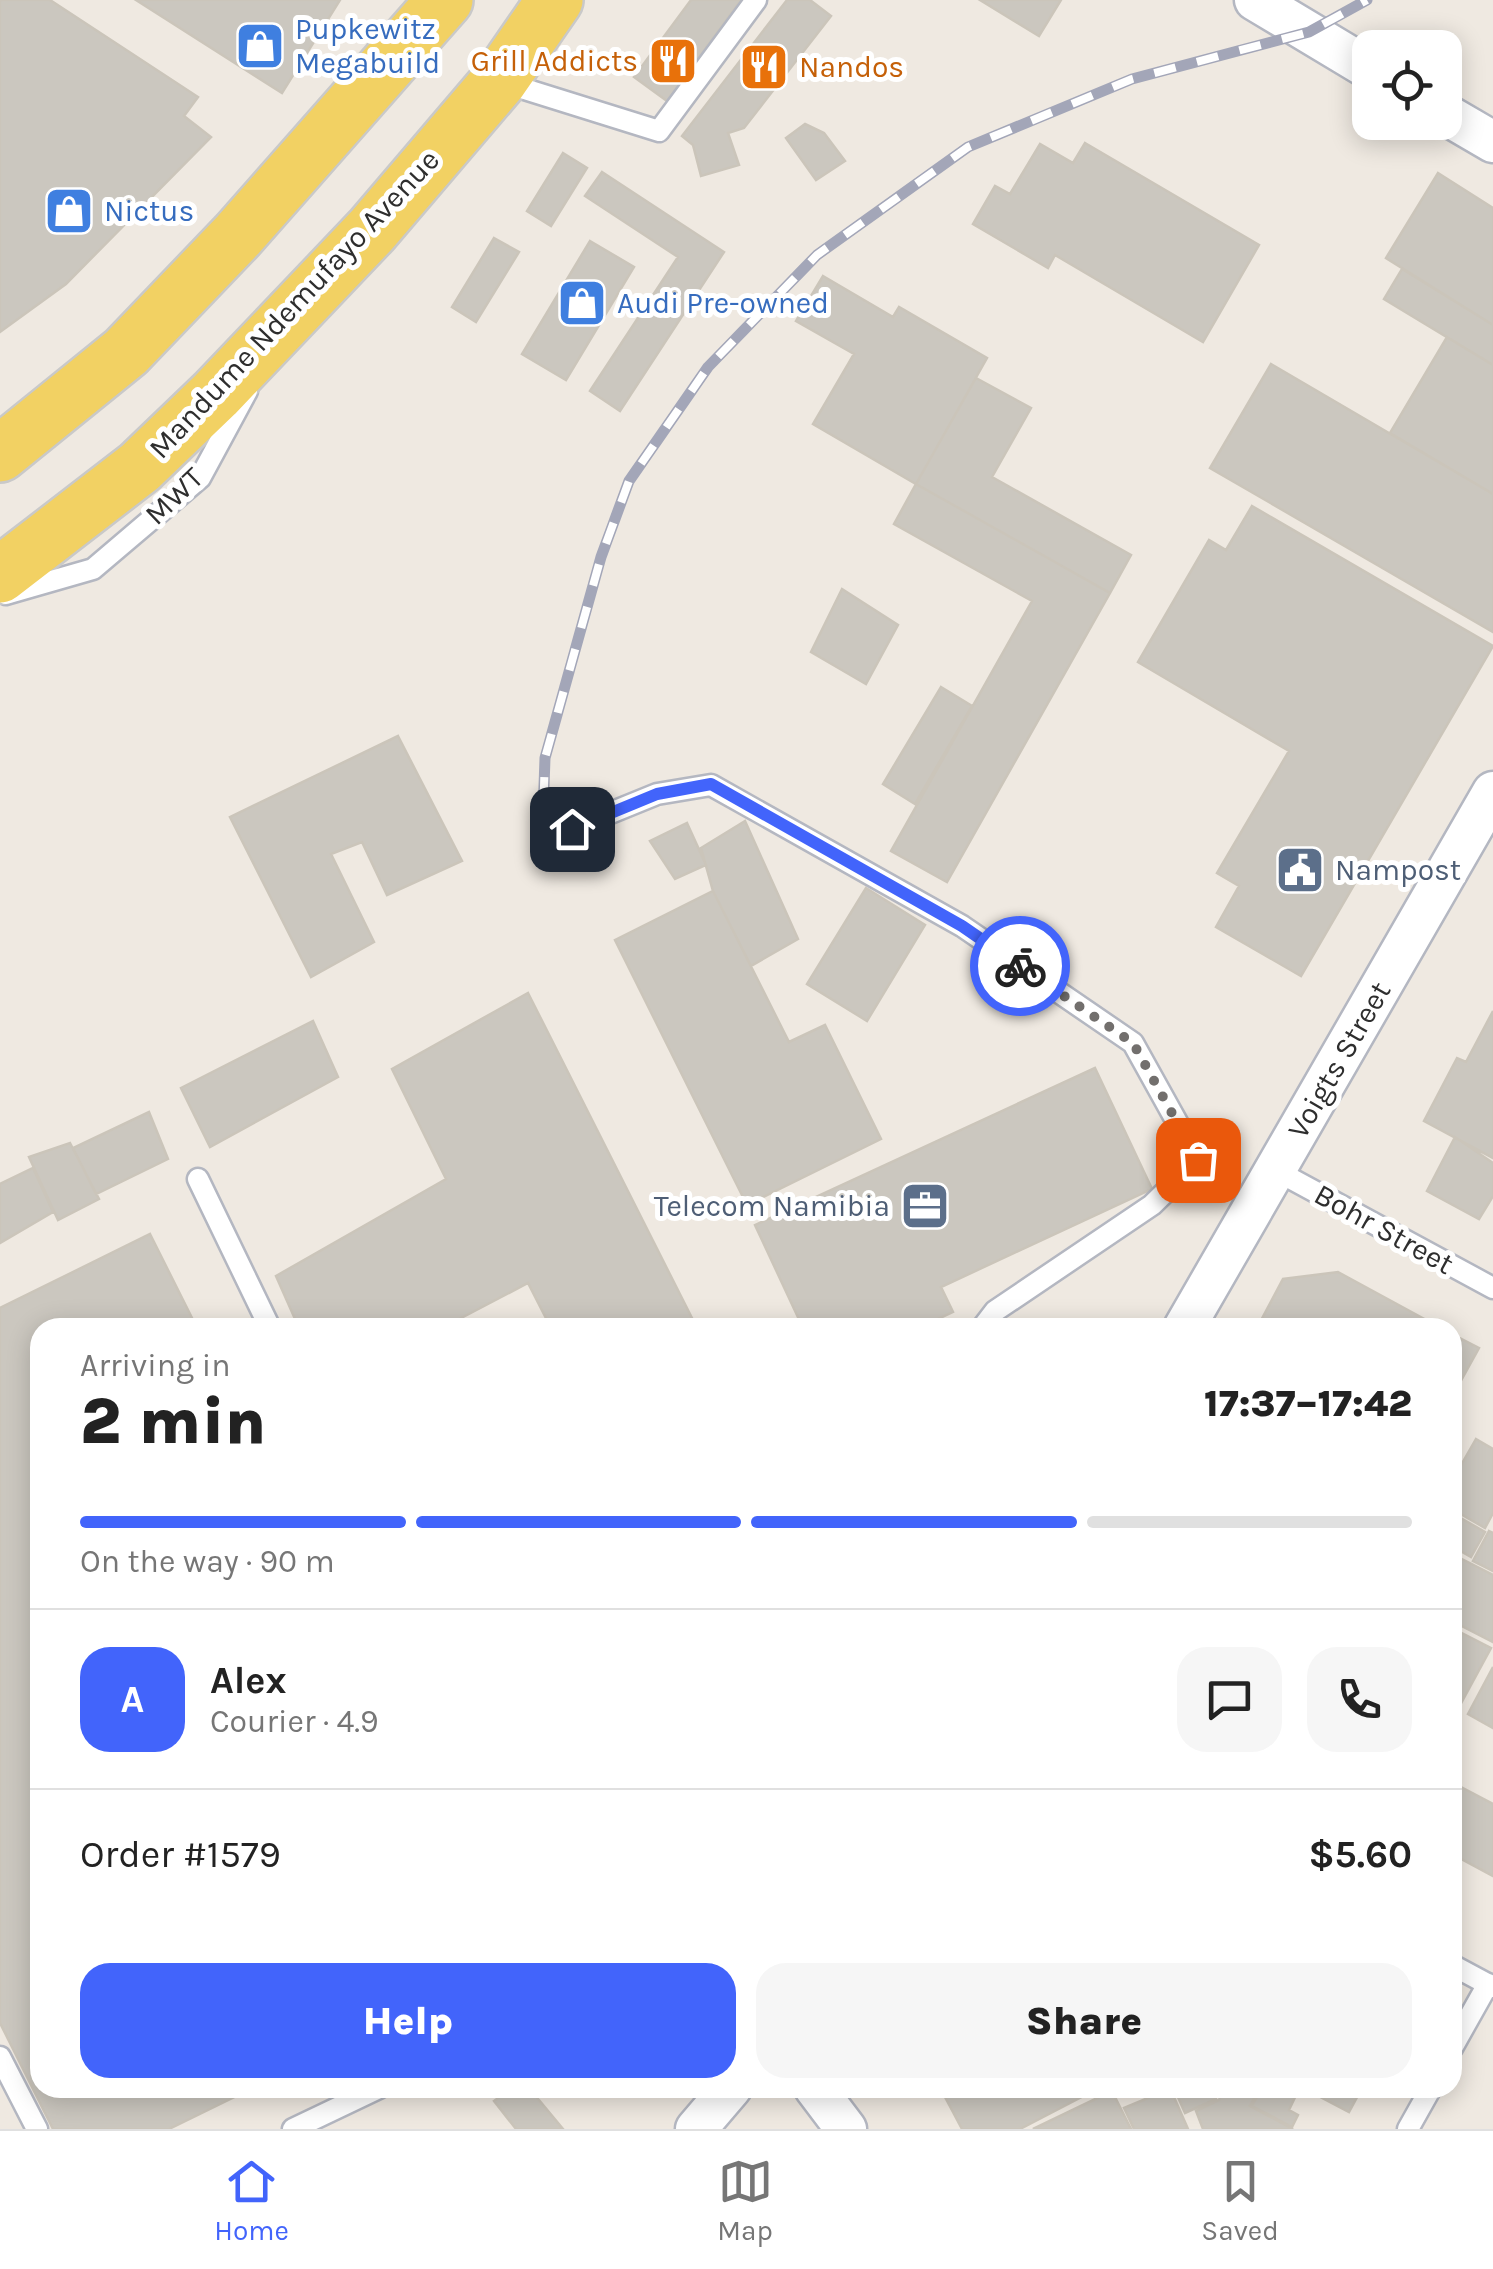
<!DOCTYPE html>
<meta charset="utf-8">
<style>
:root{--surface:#fff;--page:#f6f6f6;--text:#222;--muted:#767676;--line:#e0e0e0;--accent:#4264fb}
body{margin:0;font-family:Karla,sans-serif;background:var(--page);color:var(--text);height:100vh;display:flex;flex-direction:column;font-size:38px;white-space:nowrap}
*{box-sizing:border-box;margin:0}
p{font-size:32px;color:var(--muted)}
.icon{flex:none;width:55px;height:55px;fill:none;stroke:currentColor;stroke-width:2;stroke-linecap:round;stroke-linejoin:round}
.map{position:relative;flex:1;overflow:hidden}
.side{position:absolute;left:30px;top:1318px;width:1432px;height:780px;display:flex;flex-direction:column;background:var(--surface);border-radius:30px;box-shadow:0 5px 25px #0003}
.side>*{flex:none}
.fabs{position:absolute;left:1352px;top:30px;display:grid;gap:20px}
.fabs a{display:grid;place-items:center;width:110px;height:110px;border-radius:20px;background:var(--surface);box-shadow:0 5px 25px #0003;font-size:50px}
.pin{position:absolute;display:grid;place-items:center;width:85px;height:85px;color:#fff;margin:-42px;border-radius:20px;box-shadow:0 5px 15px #0006}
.courier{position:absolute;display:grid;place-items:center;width:100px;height:100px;margin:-50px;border:8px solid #4264fb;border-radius:50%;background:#fff;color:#222;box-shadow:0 2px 12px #0007}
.overview em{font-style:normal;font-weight:800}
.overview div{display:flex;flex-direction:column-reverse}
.overview{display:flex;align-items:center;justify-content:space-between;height:170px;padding:0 50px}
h1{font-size:65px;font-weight:800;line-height:75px}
.bar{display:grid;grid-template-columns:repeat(4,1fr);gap:15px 10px;align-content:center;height:120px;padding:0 50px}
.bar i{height:12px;border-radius:8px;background:var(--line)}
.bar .on{background:var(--accent)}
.bar p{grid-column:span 4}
.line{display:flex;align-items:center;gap:25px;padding:0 50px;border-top:2px solid var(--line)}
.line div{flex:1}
.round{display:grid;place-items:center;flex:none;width:105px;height:105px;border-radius:30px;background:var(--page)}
.cta{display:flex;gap:20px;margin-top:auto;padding:20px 50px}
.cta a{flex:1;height:115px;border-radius:30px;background:var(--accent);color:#fff;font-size:40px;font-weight:800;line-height:115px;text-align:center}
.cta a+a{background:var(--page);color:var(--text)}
.tabs{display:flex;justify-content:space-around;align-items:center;height:140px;border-top:2px solid var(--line);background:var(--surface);font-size:28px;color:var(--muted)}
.tabs a{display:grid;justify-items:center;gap:5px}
.tabs .on{color:var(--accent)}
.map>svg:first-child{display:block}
</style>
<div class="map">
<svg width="1493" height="2129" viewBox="0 0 1493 2129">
<rect width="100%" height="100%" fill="#efe9e1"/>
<path fill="#cbc7bf" stroke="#cbc5ba" stroke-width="2.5" d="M 0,0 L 50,0 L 198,97 L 184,116 L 211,137 L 66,284 L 0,332 Z
M 136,0 L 340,0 L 282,93 Z
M 691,0 L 741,0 L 667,101 L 634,77 Z
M 787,0 L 810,0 L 831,16 L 744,128 L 728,133 L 739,165 L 701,176 L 693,145 L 682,136 Z
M 980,0 L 1061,0 L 1039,36 Z
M 805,124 L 824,133 L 845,161 L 816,180 L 786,138 Z
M 1085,143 L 1259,245 L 1203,342 L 1055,255 L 1048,268 L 973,224 L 995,186 L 1010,194 L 1040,144 L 1073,163 Z
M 563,153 L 587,168 L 551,226 L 527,211 Z
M 602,172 L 724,252 L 620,411 L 590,391 L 678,257 L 585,196 Z
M 1438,173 L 1493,208 L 1493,325 L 1386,258 Z
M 494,238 L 519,252 L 476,322 L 452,307 Z
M 590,241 L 634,267 L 566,380 L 522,354 Z
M 1402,269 L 1493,325 L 1493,365 L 1384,299 Z
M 823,276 L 893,317 L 899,307 L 987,358 L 916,484 L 813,424 L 854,354 L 796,321 Z
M 1447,337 L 1493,365 L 1493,494 L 1390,433 Z
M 1271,364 L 1493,494 L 1493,632 L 1210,468 Z
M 976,378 L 1031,408 L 992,477 L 1131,555 L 1110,593 L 916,484 Z
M 916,484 L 1110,593 L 947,882 L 891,851 L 1032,601 L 894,524 Z
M 1252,506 L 1493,646 L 1301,976 L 1216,927 L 1239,886 L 1217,873 L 1289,751 L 1138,662 L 1209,540 L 1226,550 Z
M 842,589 L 898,625 L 866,684 L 811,652 Z
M 941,687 L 972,706 L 915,804 L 883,784 Z
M 398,736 L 462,861 L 387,895 L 362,842 L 331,854 L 374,942 L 311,977 L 230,817 Z
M 745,821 L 798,939 L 751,966 L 713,891 L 701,848 Z
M 687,823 L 706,865 L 675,879 L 650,841 Z
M 866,888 L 925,925 L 867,1021 L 807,984 Z
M 713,891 L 789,1042 L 825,1025 L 881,1139 L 747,1205 L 615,940 Z
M 528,993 L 697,1328 L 551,1328 L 528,1283 L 442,1328 L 299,1328 L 276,1276 L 446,1179 L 392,1069 Z
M 1493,1011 L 1493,1158 L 1424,1121 L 1457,1058 L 1466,1062 Z
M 313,1021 L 338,1077 L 210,1147 L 181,1088 Z
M 1095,1068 L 1152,1189 L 941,1287 L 953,1312 L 919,1328 L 803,1328 L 755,1225 Z
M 149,1112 L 168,1159 L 96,1194 L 73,1148 Z
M 1455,1137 L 1493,1163 L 1493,1196 L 1479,1219 L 1427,1191 Z
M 70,1143 L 99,1199 L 58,1220 L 29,1157 Z
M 33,1168 L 53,1212 L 0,1243 L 0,1184 Z
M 150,1234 L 197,1328 L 40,1328 L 40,2088 L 253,2088 L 169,2129 L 53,2129 L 0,2023 L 0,1308 Z
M 1338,1272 L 1441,1328 L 1257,1328 L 1283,1279 Z
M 1452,1334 L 1479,1348 L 1452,1397 Z
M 1476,1439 L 1493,1449 L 1493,1513 L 1485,1528 L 1452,1509 L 1452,1481 Z
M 1452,1513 L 1485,1532 L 1471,1557 L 1452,1546 Z
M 1489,1531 L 1493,1533 L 1493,1571 L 1473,1561 Z
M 1452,1554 L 1493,1575 L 1493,1642 L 1452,1621 Z
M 1452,1628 L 1491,1648 L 1452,1720 Z
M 1493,1667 L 1493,1728 L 1468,1714 Z
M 1461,1787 L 1493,1804 L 1493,1876 L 1452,1854 L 1452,1801 Z
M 512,2088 L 529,2088 L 563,2129 L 516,2129 L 494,2101 Z
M 960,2088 L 1099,2088 L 1020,2129 L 962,2129 L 944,2095 Z
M 1143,2088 L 1170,2088 L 1188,2129 L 1134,2129 L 1124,2108 L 1148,2098 Z
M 1174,2088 L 1211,2088 L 1216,2099 L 1185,2113 Z
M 1224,2088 L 1260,2088 L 1250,2106 L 1293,2129 L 1203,2129 L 1196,2111 L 1219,2100 Z
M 1262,2088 L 1299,2089 L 1289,2110 L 1298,2115 L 1292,2127 L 1252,2106 Z
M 1303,2088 L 1362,2088 L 1349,2112 Z
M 1112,2091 L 1131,2129 L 1033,2129 Z"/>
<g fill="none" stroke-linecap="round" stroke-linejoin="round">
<g stroke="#b4b7c1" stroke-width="25">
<path id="service" d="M 502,82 L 659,131 L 756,0
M 6,594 L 93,569 L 200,478 L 247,391
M 571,829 L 657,794 L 711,785 L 962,926 L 1133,1043 L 1198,1160 L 1152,1205 L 995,1311 L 982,1328
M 1275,1170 L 1493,1288
M 198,1179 L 270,1328
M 1452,1965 L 1493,1987
M 1452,2048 L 1488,1984
M 0,2057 L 37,2129
M 293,2129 L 379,2088
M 1408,2129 L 1431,2088"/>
</g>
<g stroke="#b4b7c1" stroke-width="45">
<path id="minor" d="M 1255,0 L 1370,69
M 1445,114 L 1493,142
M 1184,1328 L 1493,792
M 815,2088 L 846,2129
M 696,2129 L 731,2088"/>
</g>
<g stroke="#c9c9c9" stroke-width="60">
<path id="primary" d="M 0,454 L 126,352 L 238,235 L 445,0
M 0,575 L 140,467 L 216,394 L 372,230 L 499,81 L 555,0"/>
</g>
<use href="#service" stroke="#fff" stroke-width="20"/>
<use href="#minor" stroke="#fff" stroke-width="40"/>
<use href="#primary" stroke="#f2d163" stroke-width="55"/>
<g stroke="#a3a6b8" stroke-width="11">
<path id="rail" d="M 542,843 L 545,758 L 601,557 L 629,481 L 708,367 L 817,255 L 968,147 L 1132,79 L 1309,32 L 1367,0"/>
</g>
<use href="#rail" stroke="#fff" stroke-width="8" stroke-dasharray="22" stroke-linecap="butt"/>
</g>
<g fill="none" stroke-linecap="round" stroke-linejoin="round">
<path stroke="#726f6d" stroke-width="10" stroke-dasharray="0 18" d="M 1020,966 L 1133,1043 L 1198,1160"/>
<path stroke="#4264fb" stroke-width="12" d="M 572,829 L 657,794 L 711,784 L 962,926 L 1020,966"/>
</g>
<defs>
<g id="shop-square" transform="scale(2.5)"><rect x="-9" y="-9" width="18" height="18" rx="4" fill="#3f7fe0" stroke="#fff"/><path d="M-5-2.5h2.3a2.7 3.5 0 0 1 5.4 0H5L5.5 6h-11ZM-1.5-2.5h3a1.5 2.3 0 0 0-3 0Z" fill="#fff"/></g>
<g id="restaurant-square" transform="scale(2.5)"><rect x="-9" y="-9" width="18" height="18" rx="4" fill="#e8710a" stroke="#fff"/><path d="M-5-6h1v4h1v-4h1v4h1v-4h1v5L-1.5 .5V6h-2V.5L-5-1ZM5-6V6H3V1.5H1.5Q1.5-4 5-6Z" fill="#fff"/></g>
<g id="civic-square" transform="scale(2.5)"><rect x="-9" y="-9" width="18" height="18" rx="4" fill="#5c6f8a" stroke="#fff"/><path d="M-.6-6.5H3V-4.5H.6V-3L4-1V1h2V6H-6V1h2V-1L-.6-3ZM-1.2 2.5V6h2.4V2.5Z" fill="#fff"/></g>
<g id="office-square" transform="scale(2.5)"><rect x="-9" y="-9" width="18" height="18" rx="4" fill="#5c6f8a" stroke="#fff"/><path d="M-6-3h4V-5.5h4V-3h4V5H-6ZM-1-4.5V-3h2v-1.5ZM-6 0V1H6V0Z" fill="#fff"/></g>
</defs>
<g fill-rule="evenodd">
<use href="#shop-square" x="260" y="46"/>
<use href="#restaurant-square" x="673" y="61"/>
<use href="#restaurant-square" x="764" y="67"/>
<use href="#shop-square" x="69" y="211"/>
<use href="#shop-square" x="582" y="303"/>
<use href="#civic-square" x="1300" y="870"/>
<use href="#office-square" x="925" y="1206"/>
</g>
<g text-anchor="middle" stroke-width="10" stroke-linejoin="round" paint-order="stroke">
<g font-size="30" fill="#366cbe" stroke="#fff" text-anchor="start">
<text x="295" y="39">Pupkewitz<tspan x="295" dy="34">Megabuild</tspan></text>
<text x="104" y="221">Nictus</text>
<text x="617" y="313">Audi Pre-owned</text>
</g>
<g font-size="30" fill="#c56008" stroke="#fff" text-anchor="end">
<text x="638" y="71">Grill Addicts</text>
<text x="799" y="77" text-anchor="start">Nandos</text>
</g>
<g font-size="30" fill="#2e2e2e" stroke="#fff">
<text transform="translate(294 304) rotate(-47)" y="10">Mandume Ndemufayo Avenue</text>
<text transform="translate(174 496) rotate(-44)" y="10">MWT</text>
<text transform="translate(1339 1060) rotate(-60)" y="10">Voigts Street</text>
<text transform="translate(1384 1229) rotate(29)" y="10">Bohr Street</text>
</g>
<g font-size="30" fill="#4e5e75" stroke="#fff" text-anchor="start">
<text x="1335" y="880">Nampost</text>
<text x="890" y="1216" text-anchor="end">Telecom Namibia</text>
</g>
</g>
</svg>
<div class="fabs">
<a><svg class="icon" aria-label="locate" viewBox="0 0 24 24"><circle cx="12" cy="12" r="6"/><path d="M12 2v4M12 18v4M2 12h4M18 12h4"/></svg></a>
</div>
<div class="pin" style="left:1198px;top:1160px;background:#ea580c"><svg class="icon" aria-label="bag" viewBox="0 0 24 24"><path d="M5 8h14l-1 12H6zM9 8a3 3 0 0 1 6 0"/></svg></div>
<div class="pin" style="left:572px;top:829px;background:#1f2937"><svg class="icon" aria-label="home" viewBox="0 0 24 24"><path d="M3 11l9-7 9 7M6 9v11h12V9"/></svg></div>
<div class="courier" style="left:1020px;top:966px"><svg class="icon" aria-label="bike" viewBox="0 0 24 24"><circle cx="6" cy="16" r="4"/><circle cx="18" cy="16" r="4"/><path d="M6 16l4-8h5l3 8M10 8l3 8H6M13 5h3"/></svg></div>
<section class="side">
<div class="overview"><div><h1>2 min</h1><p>Arriving in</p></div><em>17:37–17:42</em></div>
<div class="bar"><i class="on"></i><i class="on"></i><i class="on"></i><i></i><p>On the way · 90 m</p></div>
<div class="line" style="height:180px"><b class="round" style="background:var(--accent);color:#fff">A</b><div><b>Alex</b><p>Courier · 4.9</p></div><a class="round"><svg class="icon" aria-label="chat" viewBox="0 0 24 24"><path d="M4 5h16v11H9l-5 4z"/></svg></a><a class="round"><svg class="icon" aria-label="phone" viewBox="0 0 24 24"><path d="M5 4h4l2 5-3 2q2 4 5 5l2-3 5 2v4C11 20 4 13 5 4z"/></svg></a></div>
<div class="line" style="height:130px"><div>Order #1579</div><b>$5.60</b></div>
<div class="cta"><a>Help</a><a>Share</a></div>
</section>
</div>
<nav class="tabs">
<a class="on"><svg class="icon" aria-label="home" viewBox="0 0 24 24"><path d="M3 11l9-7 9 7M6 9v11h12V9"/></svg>Home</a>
<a><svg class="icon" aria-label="map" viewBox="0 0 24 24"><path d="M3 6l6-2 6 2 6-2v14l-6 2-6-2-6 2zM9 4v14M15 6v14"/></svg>Map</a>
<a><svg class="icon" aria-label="saved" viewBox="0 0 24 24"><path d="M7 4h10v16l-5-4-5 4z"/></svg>Saved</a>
</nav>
